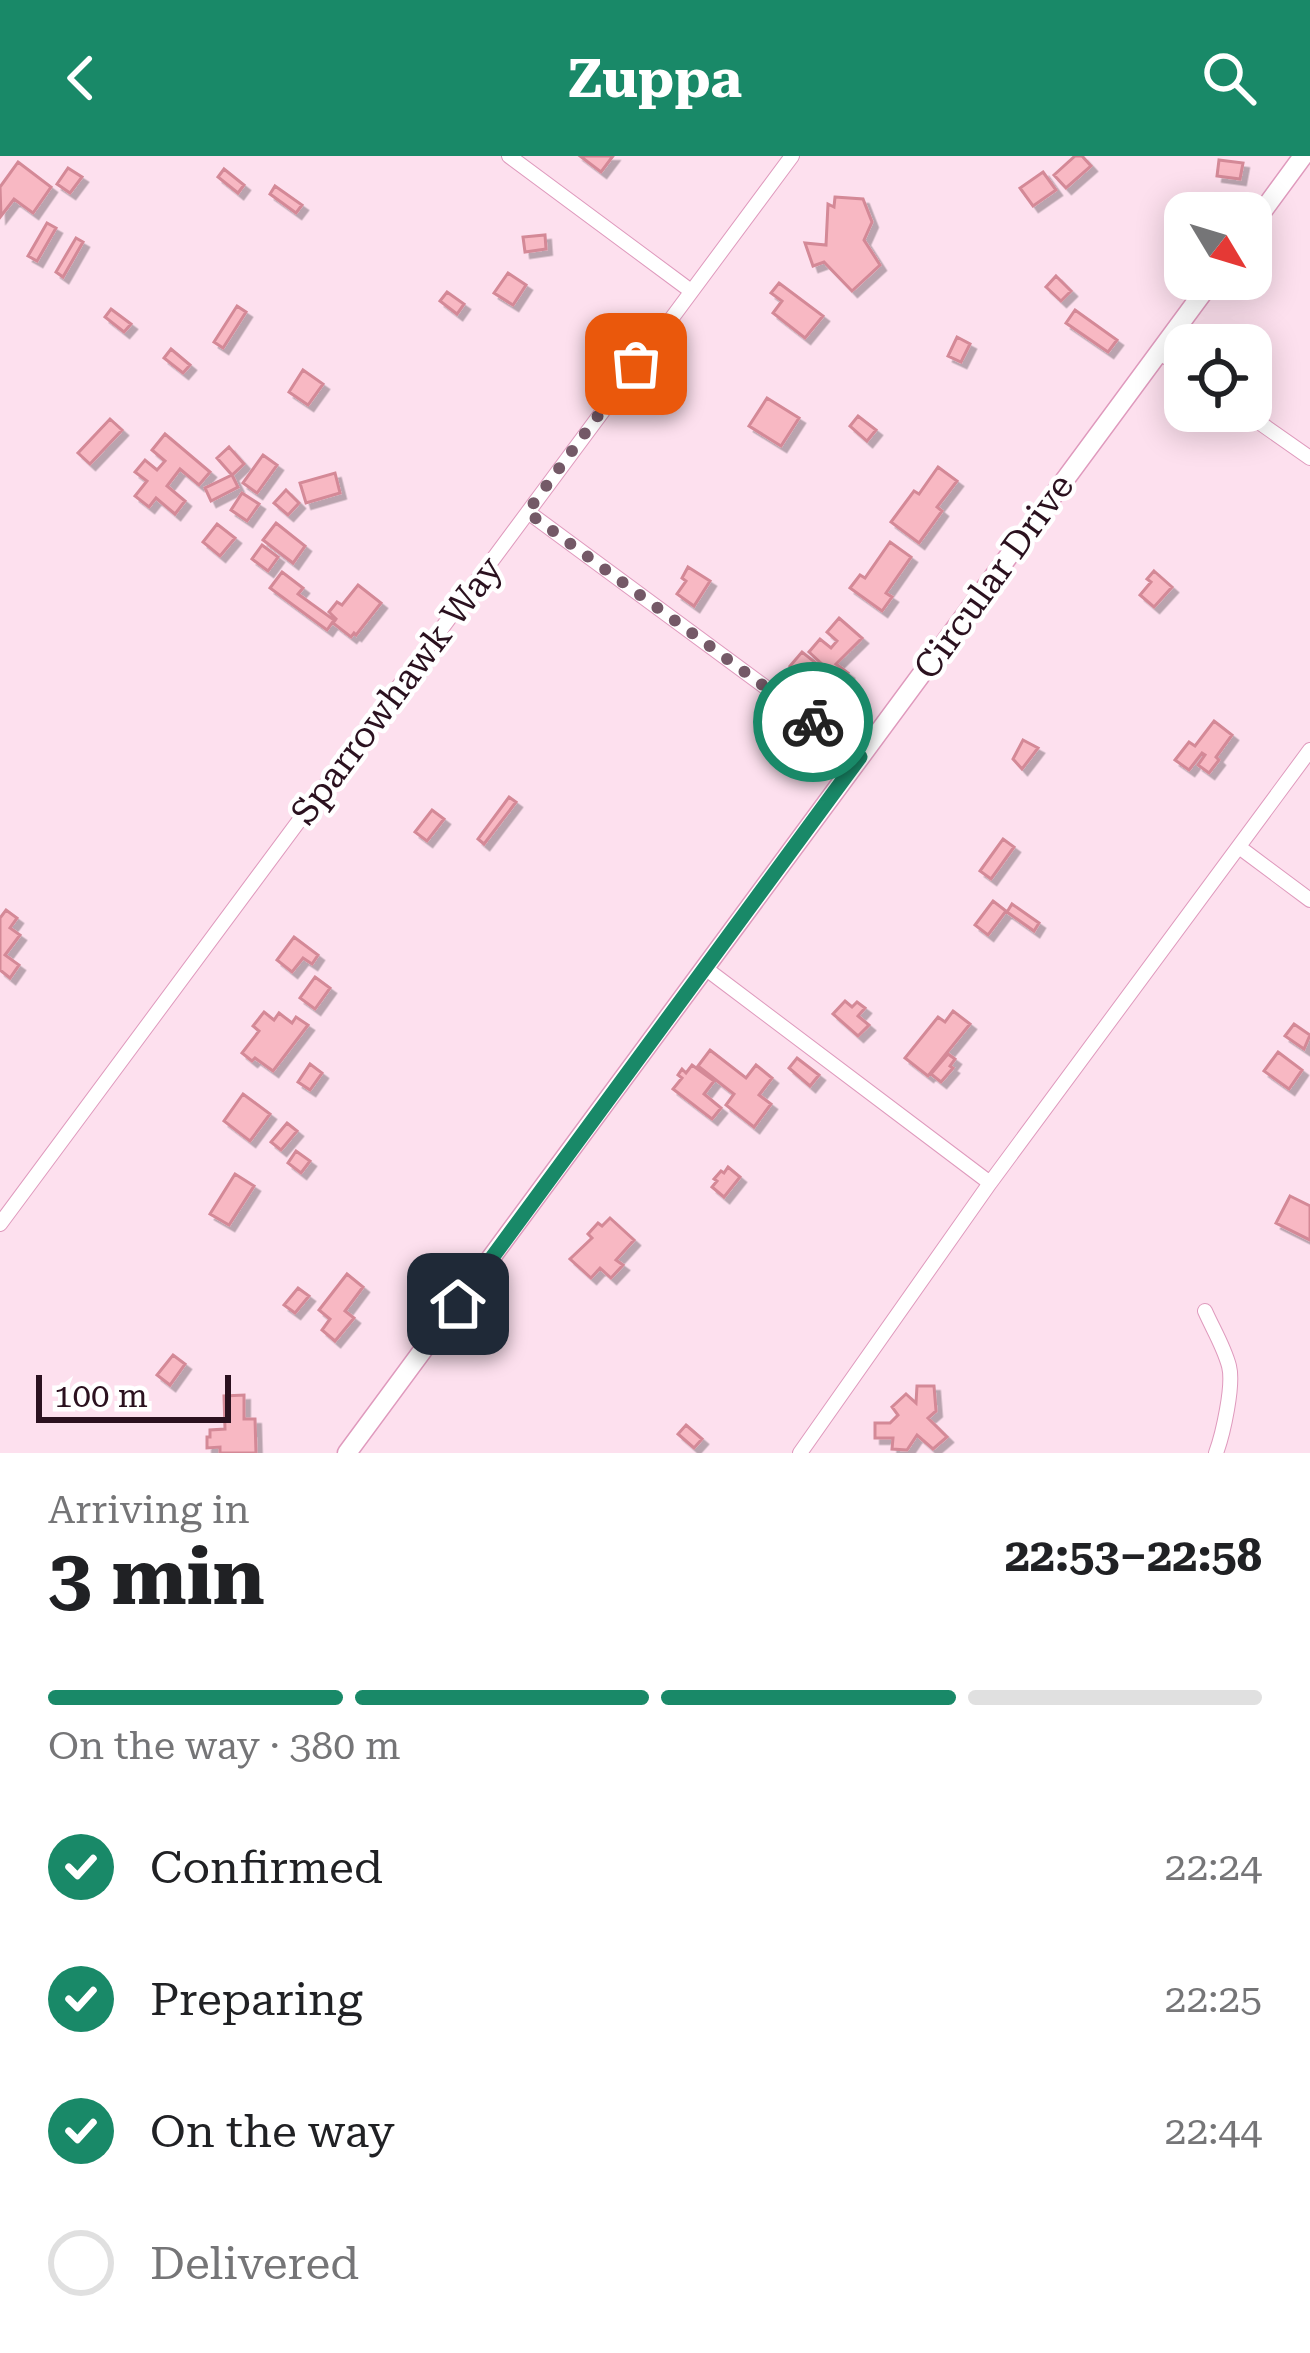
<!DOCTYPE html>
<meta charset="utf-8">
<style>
:root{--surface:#fff;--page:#f2f2f2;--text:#202124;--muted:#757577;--line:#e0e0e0;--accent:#198968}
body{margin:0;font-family:"Roboto Serif",serif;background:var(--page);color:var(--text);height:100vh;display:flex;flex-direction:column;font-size:45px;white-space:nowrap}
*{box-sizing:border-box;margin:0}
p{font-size:39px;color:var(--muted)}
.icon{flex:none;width:66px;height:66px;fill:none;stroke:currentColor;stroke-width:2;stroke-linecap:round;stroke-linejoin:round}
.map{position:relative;height:1297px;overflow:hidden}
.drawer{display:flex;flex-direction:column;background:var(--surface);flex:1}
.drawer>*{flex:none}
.needle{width:78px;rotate:128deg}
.fabs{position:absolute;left:1164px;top:36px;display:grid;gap:24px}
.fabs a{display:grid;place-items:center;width:108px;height:108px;border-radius:24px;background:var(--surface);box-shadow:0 6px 30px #0003;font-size:60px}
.scale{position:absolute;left:36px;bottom:30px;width:195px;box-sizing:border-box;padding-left:12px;border:6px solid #2b111f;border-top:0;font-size:33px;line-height:42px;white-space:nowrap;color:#2b111f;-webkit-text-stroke:9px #fff;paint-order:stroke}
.pin{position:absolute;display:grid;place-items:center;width:102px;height:102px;color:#fff;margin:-51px;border-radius:24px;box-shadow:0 6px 18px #0006}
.courier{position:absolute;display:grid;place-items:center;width:120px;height:120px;margin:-60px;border:9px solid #198968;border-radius:50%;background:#fff;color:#222;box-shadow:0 3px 15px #0007}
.overview em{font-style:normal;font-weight:700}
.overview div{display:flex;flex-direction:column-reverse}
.overview{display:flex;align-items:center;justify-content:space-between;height:204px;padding:0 48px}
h1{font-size:78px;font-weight:700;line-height:90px}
.bar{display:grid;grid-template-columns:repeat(4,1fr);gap:18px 12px;align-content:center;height:144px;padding:0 48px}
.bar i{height:15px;border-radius:9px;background:var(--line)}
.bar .active{background:var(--accent)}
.bar p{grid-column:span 4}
ol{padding:0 48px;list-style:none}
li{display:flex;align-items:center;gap:36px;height:132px}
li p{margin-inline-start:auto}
li .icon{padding:12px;border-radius:50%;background:var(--accent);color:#fff;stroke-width:4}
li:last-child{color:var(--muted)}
li i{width:66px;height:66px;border:6px solid var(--line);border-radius:50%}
header{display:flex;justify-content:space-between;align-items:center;height:156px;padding:0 48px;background:var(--accent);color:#fff;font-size:54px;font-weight:700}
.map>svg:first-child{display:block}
</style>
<header><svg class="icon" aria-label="back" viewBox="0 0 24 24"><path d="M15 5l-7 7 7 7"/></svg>Zuppa<svg class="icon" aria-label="search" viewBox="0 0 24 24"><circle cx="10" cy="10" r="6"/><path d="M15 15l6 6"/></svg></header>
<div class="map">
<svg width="1310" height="1297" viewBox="0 0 1310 1297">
<defs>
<filter id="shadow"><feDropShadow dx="5.5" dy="5.5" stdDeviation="0" flood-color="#0004"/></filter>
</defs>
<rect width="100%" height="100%" fill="#fde0ee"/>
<path fill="#f8b8c3" stroke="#d48997" stroke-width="3" filter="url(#shadow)" d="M 580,0 L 613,0 L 601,16 Z
M 1075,0 L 1082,0 L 1091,10 L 1066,32 L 1054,19 Z
M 1219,4 L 1243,7 L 1240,23 L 1217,20 Z
M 18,6 L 51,31 L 33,57 L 14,43 L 1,60 L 0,31 Z
M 68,12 L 82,21 L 70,37 L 57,28 Z
M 224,13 L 244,29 L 238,37 L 218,21 Z
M 1043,16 L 1056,34 L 1033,50 L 1020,32 Z
M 275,30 L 302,49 L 296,57 L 270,38 Z
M 835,41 L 863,43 L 872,66 L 864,84 L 880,109 L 852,135 L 824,106 L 813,110 L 805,87 L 826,89 L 828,48 L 834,51 Z
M 47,67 L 56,72 L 37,105 L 28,100 Z
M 545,79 L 546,93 L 525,96 L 523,81 Z
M 76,82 L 83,86 L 63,121 L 56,116 Z
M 508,117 L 526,129 L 513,149 L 494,137 Z
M 1056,120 L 1071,135 L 1061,145 L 1046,131 Z
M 779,127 L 823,160 L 805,182 L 773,157 L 782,145 L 771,137 Z
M 447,136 L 464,148 L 457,158 L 440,145 Z
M 237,150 L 246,156 L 223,192 L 214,186 Z
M 111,153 L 131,168 L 124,176 L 105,161 Z
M 1075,154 L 1117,184 L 1108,196 L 1066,167 Z
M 957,181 L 970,188 L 961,206 L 948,200 Z
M 171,193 L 190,209 L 183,217 L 164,202 Z
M 303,214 L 323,228 L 308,249 L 289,236 Z
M 767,242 L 799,262 L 781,290 L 749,270 Z
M 858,260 L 876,274 L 867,285 L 850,270 Z
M 110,263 L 122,274 L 90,308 L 78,297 Z
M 165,278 L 210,316 L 199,329 L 180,313 L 167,330 L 185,345 L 175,358 L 156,342 L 149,351 L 135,340 L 147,325 L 135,316 L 145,304 L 157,314 L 165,305 L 152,294 Z
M 229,291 L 244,308 L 232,319 L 217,302 Z
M 263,299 L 277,309 L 257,337 L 243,327 Z
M 938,311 L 957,325 L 937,351 L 942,355 L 919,387 L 891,366 L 914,335 L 919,338 Z
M 335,317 L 340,337 L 306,347 L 300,327 Z
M 232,319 L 238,331 L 211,345 L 205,332 Z
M 286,334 L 299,347 L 288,359 L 274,347 Z
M 242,337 L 259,348 L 247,365 L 231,354 Z
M 276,367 L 305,390 L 293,407 L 263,384 Z
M 217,368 L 235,382 L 220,400 L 203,386 Z
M 890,386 L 911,401 L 886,437 L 892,441 L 882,455 L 850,432 L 860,419 L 865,422 Z
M 262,389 L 278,401 L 268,415 L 252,403 Z
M 688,411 L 710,425 L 694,450 L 677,438 L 686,425 L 682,422 Z
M 1154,415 L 1172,431 L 1154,451 L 1140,439 L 1151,426 L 1147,423 Z
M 282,416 L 303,432 L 298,438 L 334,464 L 327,474 L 270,432 Z
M 358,429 L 381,447 L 356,479 L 354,477 L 351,481 L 333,467 L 336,463 L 329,456 L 337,446 L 342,449 Z
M 839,462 L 862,482 L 836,508 L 848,517 L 839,528 L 837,526 L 832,531 L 813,511 L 804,522 L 790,510 L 802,496 L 821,511 L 823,509 L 809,496 L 820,483 L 831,492 L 837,485 L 827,476 Z
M 1214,565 L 1232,579 L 1216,601 L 1219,604 L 1209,617 L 1198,609 L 1205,599 L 1202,597 L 1189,614 L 1175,604 L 1189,586 L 1195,590 Z
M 1023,584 L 1038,592 L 1022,613 L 1013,603 Z
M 509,641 L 516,646 L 484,688 L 478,683 Z
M 432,654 L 444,663 L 427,685 L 415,676 Z
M 1003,683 L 1014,691 L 991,723 L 980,715 Z
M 993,745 L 1006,755 L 988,779 L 975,769 Z
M 1012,748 L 1039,767 L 1034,775 L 1007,756 Z
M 6,754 L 17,762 L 10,772 L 20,779 L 5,799 L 19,809 L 10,822 L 0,814 L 0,762 Z
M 294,781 L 318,799 L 312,808 L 303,802 L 292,816 L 277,804 Z
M 315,821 L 330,832 L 315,853 L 300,842 Z
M 845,845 L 852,851 L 857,846 L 865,852 L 858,860 L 869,869 L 858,880 L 833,858 Z
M 953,855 L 970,868 L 928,920 L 905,902 L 938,861 L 945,866 Z
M 264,856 L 274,864 L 279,857 L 292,867 L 296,861 L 308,869 L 273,915 L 255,902 L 252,905 L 242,897 L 259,875 L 253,870 Z
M 1294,868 L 1310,879 L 1304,893 L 1285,880 Z
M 710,894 L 746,922 L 756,909 L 772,922 L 759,939 L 771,948 L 754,971 L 726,949 L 734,938 L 698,910 Z
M 1278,896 L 1302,914 L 1289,933 L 1264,915 Z
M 948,898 L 955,903 L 950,910 L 953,912 L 941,926 L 931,918 Z
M 797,902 L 819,919 L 810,930 L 789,912 Z
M 310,908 L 322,917 L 310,934 L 298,926 Z
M 692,909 L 714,925 L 704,938 L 721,952 L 712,963 L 673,933 L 682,922 L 678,919 L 682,913 L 686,917 Z
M 243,938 L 270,958 L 250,985 L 224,965 Z
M 287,967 L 297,975 L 281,994 L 271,986 Z
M 296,995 L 310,1005 L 301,1017 L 288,1007 Z
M 728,1011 L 740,1021 L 724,1041 L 712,1031 L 717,1025 L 714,1023 L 721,1015 L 724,1017 Z
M 235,1018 L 254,1030 L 229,1069 L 210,1058 Z
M 1290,1040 L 1310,1050 L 1310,1084 L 1276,1067 Z
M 610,1062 L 634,1084 L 616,1104 L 623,1109 L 611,1122 L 600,1112 L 591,1122 L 570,1103 L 592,1082 L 588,1078 L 598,1067 L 602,1070 Z
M 347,1118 L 363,1131 L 345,1155 L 354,1162 L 335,1185 L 322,1174 L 330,1163 L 319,1154 Z
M 298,1132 L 309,1140 L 295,1157 L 284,1149 Z
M 173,1199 L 185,1208 L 170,1229 L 157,1219 Z
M 917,1230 L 934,1230 L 936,1255 L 928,1262 L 947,1281 L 933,1293 L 917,1279 L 907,1294 L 892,1293 L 893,1282 L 875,1282 L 875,1267 L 890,1267 L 898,1259 L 892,1251 L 906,1238 L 916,1247 Z
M 244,1239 L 244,1263 L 255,1263 L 256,1297 L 220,1297 L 220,1291 L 207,1292 L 207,1281 L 210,1281 L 210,1274 L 225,1273 L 224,1240 Z
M 686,1269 L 702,1283 L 694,1292 L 678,1278 Z"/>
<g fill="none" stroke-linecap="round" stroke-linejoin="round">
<g stroke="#df9abd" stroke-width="16">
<path id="street" d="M 509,0 L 691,135
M 1159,196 L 1185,214
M 1243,255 L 1310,302
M 528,356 L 860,601
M 1239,691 L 1310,744
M 705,812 L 990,1027
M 0,1068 L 792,0
M 1205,1155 C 1213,1173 1224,1191 1229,1210 C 1234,1229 1223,1278 1216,1297
M 800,1297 L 990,1027 L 1310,594"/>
</g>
<g stroke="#df9abd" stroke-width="21">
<path id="secondary" d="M 1251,71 L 1303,0
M 347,1297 L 1213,123"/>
</g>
<use href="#street" stroke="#fff" stroke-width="14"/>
<use href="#secondary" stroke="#fff" stroke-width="18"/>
</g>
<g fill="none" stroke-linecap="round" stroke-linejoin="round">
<path stroke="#745967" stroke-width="12" stroke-dasharray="0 21.6" d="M 636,208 L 527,356 L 813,566"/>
<path stroke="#198968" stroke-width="15" d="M 458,1148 L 860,601 L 813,566"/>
</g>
<g text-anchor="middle" stroke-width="9" stroke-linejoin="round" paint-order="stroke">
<g font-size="36" fill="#2b111f" stroke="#fff">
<text transform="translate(993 420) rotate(-54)" y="13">Circular Drive</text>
<text transform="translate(396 534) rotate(-53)" y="13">Sparrowhawk Way</text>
</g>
</g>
</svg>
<div class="fabs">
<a><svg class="needle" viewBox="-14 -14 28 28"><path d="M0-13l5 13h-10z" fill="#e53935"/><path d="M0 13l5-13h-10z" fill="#757577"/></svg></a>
<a><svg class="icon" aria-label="locate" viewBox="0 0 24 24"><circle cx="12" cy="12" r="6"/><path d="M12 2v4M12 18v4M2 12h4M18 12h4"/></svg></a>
</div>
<div class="scale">100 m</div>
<div class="pin" style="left:636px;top:208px;background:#ea580c"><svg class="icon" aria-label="bag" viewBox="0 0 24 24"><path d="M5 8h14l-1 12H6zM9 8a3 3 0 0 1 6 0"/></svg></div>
<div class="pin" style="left:458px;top:1148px;background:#1f2937"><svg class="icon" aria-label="home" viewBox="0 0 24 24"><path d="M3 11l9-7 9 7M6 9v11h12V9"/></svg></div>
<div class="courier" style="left:813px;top:566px"><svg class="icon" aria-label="bike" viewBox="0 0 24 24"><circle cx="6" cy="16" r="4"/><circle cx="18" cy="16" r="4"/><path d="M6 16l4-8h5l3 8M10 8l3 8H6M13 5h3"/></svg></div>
</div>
<section class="drawer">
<div class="overview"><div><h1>3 min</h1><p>Arriving in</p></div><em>22:53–22:58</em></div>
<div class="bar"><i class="active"></i><i class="active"></i><i class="active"></i><i></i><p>On the way · 380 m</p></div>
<ol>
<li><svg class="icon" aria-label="check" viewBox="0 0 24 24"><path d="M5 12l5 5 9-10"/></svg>Confirmed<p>22:24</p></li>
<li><svg class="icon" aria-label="check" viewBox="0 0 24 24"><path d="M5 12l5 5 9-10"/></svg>Preparing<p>22:25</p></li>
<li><svg class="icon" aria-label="check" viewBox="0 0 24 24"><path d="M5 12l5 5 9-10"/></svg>On the way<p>22:44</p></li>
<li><i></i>Delivered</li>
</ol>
</section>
